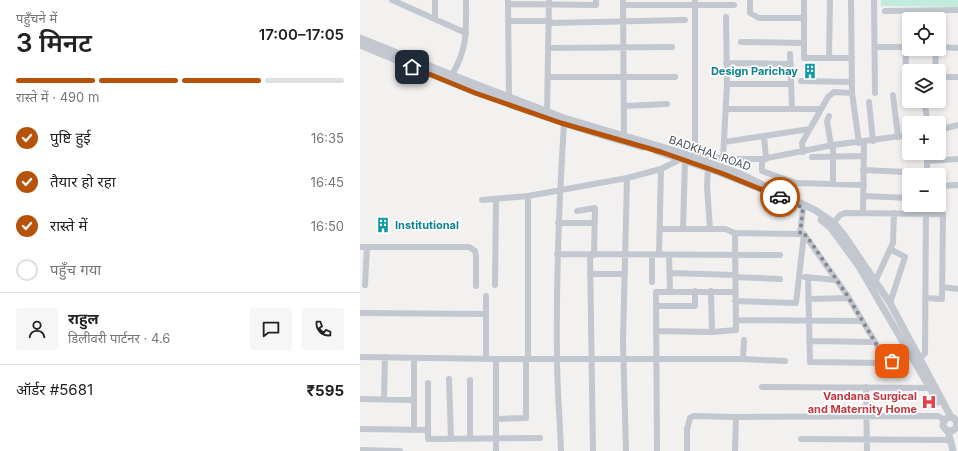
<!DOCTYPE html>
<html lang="hi">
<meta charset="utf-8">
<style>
:root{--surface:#fff;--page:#f6f6f6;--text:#222;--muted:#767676;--line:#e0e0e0;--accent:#b45309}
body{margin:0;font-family:Inter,"Noto Sans Devanagari",sans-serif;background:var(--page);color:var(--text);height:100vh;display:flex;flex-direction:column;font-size:15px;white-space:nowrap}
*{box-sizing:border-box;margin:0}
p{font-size:13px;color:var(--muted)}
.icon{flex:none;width:22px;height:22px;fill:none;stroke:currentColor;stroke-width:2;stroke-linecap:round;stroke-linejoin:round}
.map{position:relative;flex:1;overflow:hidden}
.panel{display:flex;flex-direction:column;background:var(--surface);width:360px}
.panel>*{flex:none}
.fabs{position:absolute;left:542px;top:12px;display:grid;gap:8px}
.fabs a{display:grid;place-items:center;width:44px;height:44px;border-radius:4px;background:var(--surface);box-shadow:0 2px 6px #0003;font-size:20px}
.pin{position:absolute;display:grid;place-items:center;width:34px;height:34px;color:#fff;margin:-17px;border-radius:8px;box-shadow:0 2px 6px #0006}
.courier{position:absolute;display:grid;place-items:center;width:40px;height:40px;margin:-20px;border:3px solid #b45309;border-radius:50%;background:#fff;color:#222;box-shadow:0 1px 5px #0007}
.summary em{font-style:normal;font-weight:600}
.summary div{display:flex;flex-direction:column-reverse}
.summary{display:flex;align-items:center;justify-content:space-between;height:68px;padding:0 16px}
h1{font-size:26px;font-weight:600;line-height:30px}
.bar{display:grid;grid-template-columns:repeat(4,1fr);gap:6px 4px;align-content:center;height:48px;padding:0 16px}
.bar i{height:5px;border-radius:3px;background:var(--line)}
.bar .active{background:var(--accent)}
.bar p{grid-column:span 4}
.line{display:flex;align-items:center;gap:10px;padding:0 16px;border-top:1px solid var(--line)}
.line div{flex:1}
.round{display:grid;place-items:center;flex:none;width:42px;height:42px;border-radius:4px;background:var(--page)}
ol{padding:0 16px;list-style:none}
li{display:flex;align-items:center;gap:12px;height:44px}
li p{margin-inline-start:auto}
li .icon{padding:4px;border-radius:50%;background:var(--accent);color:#fff;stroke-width:4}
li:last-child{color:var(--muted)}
li i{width:22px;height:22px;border:2px solid var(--line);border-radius:50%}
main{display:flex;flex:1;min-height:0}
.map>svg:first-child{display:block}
</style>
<main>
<section class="panel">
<div class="summary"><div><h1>3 मिनट</h1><p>पहुँचने में</p></div><em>17:00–17:05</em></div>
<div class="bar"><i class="active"></i><i class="active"></i><i class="active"></i><i></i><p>रास्ते में · 490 m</p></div>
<ol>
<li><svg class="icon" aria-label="check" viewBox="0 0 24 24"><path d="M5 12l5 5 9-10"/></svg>पुष्टि हुई<p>16:35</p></li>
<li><svg class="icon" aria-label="check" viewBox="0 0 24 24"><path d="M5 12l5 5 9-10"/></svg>तैयार हो रहा<p>16:45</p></li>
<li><svg class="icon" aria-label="check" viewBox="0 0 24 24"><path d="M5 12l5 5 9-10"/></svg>रास्ते में<p>16:50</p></li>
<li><i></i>पहुँच गया</li>
</ol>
<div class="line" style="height:72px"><a class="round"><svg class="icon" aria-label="person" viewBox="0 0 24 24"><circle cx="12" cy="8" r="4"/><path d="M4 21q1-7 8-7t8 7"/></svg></a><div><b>राहुल</b><p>डिलीवरी पार्टनर · 4.6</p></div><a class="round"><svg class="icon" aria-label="chat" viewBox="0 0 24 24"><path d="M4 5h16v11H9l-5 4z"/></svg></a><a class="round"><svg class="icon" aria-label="phone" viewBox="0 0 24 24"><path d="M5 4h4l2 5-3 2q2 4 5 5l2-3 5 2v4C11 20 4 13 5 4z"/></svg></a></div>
<div class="line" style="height:52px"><div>ऑर्डर #5681</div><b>₹595</b></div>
</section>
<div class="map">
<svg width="598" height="451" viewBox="0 0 598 451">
<rect width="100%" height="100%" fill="#f2f1f0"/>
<path fill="#c3ebdd" d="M 521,0 L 598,0 L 598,7 L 521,6 Z"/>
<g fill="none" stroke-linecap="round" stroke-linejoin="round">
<path stroke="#c2c7d0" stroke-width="6" d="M 32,0 L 106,33
M 148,0 L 149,96
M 263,0 L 264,140
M 390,0 L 390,13 L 399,18 L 444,18
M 444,0 L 444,58 L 492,58
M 491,0 L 492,93 L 499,143
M 514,0 L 515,93
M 148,4 L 236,5 L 236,0
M 263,5 L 374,5
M 525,11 L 598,10
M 366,17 L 367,84
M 75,19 L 75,0
M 148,21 L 190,21
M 189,23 L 325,20
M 381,42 L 444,43
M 515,47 L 549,47
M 579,47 L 598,48
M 188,48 L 312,47
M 430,54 L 432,108
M 469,57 L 470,0
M 366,63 L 431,64
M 575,71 L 576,49
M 92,75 C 108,47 106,32 106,0
M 188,77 L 315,77
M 579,77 L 598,77
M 441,81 L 492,82
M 545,88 L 546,46
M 533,95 L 538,137
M 564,101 L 568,123
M 509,102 L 513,141
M 265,106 L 307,104
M 366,109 L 461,109
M 187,112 L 189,0
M 469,116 L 467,121 L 471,146
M 579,130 L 598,125
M 404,136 L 406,159
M 364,142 L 450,129
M 335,152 L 363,159 L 367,84 L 431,84
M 443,152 L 442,143 L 468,97 L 474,92 L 492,93
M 335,156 L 335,0
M 452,157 L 504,156
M 363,159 L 402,159 L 473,145 L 549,135
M 402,159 L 402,171 L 436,183 L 504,185
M 567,161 L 598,159
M 348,168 L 347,186 L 350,229
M 503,170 L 567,173
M 567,175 L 567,153
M 473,184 L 473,145
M 579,186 L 598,185
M 168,196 L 168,359
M 504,196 L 549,198
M 122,200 L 168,196 L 267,178 L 301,169 L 321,159
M 217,211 L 235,208 L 234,255
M 503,213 L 504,142
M 198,223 L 234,223
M 472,225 L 480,215 L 485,213 L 583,214 L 582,299 L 565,298
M 300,229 L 365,229 L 375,233 L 440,234
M 323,229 L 325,160
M 444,234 L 487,295 L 527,362
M 0,247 L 109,247 L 115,251 L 116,256 L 116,286
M 530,249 L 545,257 L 530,303
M 197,254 L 420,255
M 230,254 L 233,451
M 292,255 L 292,282
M 299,255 L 301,169
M 309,255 L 310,292
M 310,273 L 375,275
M 230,274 L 265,274
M 375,277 L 420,279
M 445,277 L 476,280
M 448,277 L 450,362 L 523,363 L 532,361 L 549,352
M 514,284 L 533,243 L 534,213
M 5,285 L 7,247
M 135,285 L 136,199
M 582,287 L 598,289
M 351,291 L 352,332
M 448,299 L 488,298
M 375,301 L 436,303 L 444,234 L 440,234 L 443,208
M 296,306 L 335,306 L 335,291
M 0,313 L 126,314
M 376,320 L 501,321
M 296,331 L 352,332 L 376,330 L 375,233
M 449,341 L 515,342
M 0,357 L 136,359 L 383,359 L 425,361
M 126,358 L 126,296
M 136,359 L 136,451
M 383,359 L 384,340
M 557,362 L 565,353 L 566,205
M 89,379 L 91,439
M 110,380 L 110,439
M 68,383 L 68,439 L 180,438
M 402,387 L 570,388
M 506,387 L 507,451
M 0,399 L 53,400
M 24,399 L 25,357
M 137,419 L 166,418 L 166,359
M 0,429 L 68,430
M 54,430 L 54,358
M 441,439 L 590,440
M 0,450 L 40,451
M 201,451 C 200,420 197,388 197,357 C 196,279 199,202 204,124
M 266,451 L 263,341 L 267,178
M 297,451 L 296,292 L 375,292
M 327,451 L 327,429 L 330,418 L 334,416 L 376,417 L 578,416 L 585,420
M 375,451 L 376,417"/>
<path stroke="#c2c7d0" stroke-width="7" d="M 0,38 L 92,75 L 204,118 L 319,152 L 378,173 L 455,210 L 474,223 L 484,235 L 530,303 L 591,417
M 0,45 C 92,84 185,120 282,147
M 296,151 L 361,173 L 406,191
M 461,220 L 470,227 L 498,265 L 578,402
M 597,423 L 596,428 L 592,431 L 586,430 L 583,426 L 584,420 L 589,417 L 594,418 L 598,424
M 588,431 L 593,451"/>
</g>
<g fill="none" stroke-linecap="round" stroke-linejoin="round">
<path stroke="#858890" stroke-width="4" stroke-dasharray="0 7.2" d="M 420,197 L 443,208 L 440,234 L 444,234 L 448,238 L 487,295 L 527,362 L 532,361"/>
<path stroke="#b45309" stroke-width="5" d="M 52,67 L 115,93 L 201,123 L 301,152 L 361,173 L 420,197"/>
</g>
<defs>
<g id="building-bare" transform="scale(1.2)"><path d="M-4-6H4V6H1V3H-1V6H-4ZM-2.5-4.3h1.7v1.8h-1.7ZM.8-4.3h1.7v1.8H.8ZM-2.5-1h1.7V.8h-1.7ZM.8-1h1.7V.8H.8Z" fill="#0f9aa8" stroke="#fff" stroke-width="2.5" paint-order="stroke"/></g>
<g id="hospital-bare" transform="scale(1.2)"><path d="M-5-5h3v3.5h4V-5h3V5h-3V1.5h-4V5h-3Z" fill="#e0444e" stroke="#fff" stroke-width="2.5" paint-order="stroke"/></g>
</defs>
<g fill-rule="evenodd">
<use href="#building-bare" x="450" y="71"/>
<use href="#building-bare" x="23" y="225"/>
<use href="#hospital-bare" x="569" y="402"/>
</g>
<g text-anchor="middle" stroke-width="3.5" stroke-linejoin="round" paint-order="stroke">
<g font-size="11" font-weight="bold" fill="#0d838f" stroke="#fff" text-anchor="end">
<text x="438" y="75">Design Parichay</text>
<text x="35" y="229" text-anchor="start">Institutional</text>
</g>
<g font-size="11" fill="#4a4f5c" stroke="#fff">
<text transform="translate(350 153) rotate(19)" y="4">BADKHAL ROAD</text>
</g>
<g font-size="11" font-weight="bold" fill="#be3a42" stroke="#fff" text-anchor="end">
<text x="557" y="400">Vandana Surgical<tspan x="557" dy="13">and Maternity Home</tspan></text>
</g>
</g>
</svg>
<div class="fabs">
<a><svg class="icon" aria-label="locate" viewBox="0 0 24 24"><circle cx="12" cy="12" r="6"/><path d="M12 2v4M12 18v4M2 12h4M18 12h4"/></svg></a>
<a><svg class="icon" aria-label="layers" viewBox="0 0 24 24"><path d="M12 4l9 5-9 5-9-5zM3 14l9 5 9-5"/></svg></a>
<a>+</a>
<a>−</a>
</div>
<div class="pin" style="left:532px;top:361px;background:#ea580c"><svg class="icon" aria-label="bag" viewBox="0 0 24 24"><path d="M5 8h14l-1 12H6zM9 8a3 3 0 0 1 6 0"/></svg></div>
<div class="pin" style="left:52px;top:67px;background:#1f2937"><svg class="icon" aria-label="home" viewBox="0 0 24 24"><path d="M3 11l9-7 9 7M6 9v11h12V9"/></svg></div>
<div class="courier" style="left:420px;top:197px"><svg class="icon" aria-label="car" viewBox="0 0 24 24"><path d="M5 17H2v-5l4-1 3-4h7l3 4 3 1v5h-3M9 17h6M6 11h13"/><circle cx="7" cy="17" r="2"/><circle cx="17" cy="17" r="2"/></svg></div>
</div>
</main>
